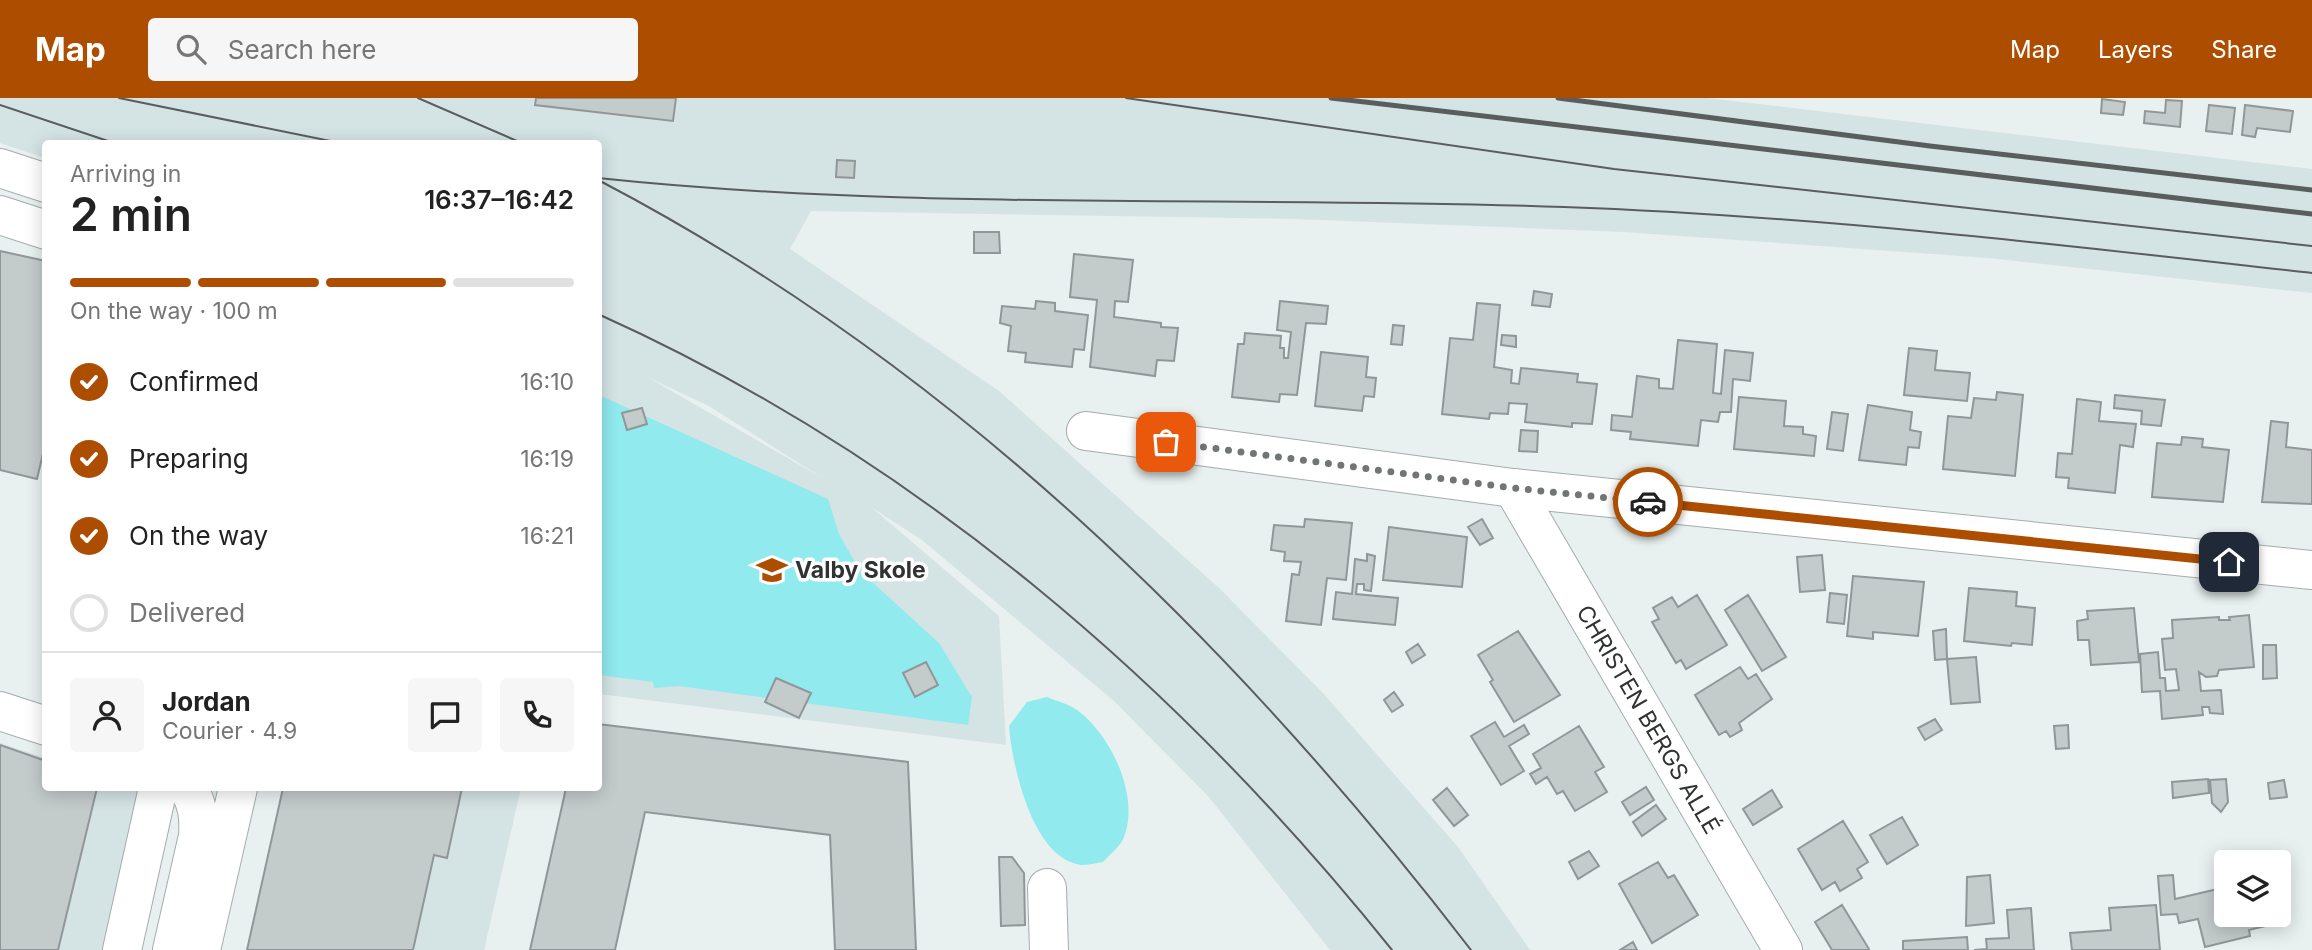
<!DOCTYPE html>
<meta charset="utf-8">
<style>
:root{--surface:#fff;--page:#f6f6f6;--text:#222;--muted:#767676;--line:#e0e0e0;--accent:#ac4d00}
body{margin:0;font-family:Inter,sans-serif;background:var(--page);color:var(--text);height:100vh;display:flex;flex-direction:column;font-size:26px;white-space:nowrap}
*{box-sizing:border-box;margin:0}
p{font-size:23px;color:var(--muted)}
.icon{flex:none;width:38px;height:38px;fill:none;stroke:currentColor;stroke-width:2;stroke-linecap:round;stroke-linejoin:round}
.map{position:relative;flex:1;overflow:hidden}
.side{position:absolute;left:42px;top:42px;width:560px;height:651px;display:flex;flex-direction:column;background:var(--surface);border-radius:7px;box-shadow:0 4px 18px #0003}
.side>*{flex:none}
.controls{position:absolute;left:2214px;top:752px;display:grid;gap:14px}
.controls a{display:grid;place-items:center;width:77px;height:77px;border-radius:7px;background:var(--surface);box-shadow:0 4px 18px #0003;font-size:35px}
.pin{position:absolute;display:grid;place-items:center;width:60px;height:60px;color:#fff;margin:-30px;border-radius:14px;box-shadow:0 4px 10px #0006}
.courier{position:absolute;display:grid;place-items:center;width:70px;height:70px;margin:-35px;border:5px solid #ac4d00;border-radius:50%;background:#fff;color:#222;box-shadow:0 2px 9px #0007}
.overview em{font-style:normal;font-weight:600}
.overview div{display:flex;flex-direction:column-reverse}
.overview{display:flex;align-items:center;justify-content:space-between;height:119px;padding:0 28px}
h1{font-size:46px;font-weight:600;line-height:52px}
.bar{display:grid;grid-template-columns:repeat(4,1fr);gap:10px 7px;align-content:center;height:84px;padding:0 28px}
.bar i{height:9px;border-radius:5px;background:var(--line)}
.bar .on{background:var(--accent)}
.bar p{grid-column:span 4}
.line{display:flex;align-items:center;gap:18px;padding:0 28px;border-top:2px solid var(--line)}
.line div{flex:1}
.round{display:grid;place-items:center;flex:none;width:74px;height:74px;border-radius:7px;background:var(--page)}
ol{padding:0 28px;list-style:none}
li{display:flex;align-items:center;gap:21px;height:77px}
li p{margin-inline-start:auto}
li .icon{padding:7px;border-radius:50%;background:var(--accent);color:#fff;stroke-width:4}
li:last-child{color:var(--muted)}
li i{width:38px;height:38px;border:4px solid var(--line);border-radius:50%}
header{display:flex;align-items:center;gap:42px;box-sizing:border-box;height:98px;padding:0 35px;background:var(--accent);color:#fff}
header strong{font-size:33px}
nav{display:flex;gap:38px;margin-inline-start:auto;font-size:24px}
.search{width:490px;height:63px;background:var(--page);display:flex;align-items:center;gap:18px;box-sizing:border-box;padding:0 24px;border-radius:7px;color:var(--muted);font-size:26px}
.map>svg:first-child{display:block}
</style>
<header>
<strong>Map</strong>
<div class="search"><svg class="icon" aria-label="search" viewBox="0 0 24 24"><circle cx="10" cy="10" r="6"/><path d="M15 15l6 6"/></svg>Search here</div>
<nav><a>Map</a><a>Layers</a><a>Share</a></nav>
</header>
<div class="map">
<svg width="2312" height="852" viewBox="0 0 2312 852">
<rect width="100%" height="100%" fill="#e8f0f0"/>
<path fill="#d4e3e4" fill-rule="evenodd" d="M 0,0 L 1707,0 L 2312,71 L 2312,195 L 1989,160 L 1624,134 L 1296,121 L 811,113 L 790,151 L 999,293 L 1219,490 L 1322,594 L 1458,749 L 1530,852 L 1330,852 L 1208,698 L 1114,603 L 922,442 L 871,409 L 999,518 L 1006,647 L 599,596 L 598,46 L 46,46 L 45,60 L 0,45 ZM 649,280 L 709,308 L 824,381 Z
M 0,645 L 45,660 L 46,690 L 130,690 L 166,702 L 139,852 L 0,852 Z
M 283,690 L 521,690 L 484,852 L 247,852 Z"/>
<path fill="#90eaee" d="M 599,297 L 828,401 L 839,436 L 860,473 L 939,545 L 972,599 L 968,627 L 679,588 L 654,590 L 653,584 L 599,577 L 601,366 L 599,365 Z
M 1047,599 C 1056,603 1069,606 1077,612 C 1111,637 1140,698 1124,739 C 1121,748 1109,757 1103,764 C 1096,765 1088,767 1081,767 C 1032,761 1012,666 1009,628 L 1027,604 Z"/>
<path fill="#c4cbcb" stroke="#919798" stroke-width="2" d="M 536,0 L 676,0 L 673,23 L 535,7 Z
M 2102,1 L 2125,4 L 2123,17 L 2101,15 Z
M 2166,2 L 2182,3 L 2180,29 L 2144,25 L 2145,13 L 2165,15 Z
M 2209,7 L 2235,10 L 2232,36 L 2206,33 Z
M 2245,7 L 2293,13 L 2290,34 L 2257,30 L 2255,39 L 2242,37 Z
M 837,62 L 855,63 L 854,80 L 836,79 Z
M 974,134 L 999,134 L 1000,155 L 974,155 Z
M 0,153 L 46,163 L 46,343 L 37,381 L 0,372 Z
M 1074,156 L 1133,162 L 1128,204 L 1115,203 L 1114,219 L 1161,225 L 1161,229 L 1178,230 L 1174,263 L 1157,262 L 1155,278 L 1090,269 L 1097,202 L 1070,199 Z
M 1534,193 L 1552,196 L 1550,209 L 1532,207 Z
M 1036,203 L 1055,205 L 1055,213 L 1088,217 L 1084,252 L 1074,251 L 1072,269 L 1025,264 L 1026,255 L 1008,253 L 1011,228 L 1000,225 L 1002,208 L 1035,211 Z
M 1280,203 L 1328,208 L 1326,226 L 1306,225 L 1297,297 L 1280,296 L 1279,304 L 1232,299 L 1238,246 L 1244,246 L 1245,235 L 1281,238 L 1280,250 L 1284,250 L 1284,260 L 1288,260 L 1291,234 L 1277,232 Z
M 1477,205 L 1500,207 L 1494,269 L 1512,272 L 1511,285 L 1519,286 L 1521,270 L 1578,276 L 1577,284 L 1597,286 L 1592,326 L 1572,325 L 1572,329 L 1525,324 L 1527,306 L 1509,305 L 1508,316 L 1490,315 L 1489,321 L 1442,316 L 1450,240 L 1473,242 Z
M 1393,227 L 1404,228 L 1402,247 L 1391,246 Z
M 1502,237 L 1516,238 L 1516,249 L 1501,247 Z
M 1678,242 L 1717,246 L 1713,295 L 1721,296 L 1725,252 L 1753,255 L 1750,283 L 1733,281 L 1731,314 L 1720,314 L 1718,324 L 1701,322 L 1698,348 L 1630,341 L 1631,334 L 1611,332 L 1612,317 L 1632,319 L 1637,278 L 1659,281 L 1659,290 L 1673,291 Z
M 1909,250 L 1937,253 L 1935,272 L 1970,275 L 1967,303 L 1904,297 Z
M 1321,254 L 1368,259 L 1366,279 L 1376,280 L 1374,299 L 1364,298 L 1362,313 L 1315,308 Z
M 1997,294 L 2023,297 L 2015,378 L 1943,371 L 1948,318 L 1971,320 L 1974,300 L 1996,302 Z
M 2115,297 L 2165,302 L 2161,328 L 2141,326 L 2142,313 L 2114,310 Z
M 1739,299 L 1786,303 L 1784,328 L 1803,329 L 1803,336 L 1816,338 L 1814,358 L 1734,351 Z
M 2077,301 L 2101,304 L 2099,323 L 2136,326 L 2133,349 L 2120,347 L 2115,395 L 2068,390 L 2069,380 L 2056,379 L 2058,355 L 2072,356 Z
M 1868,307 L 1912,314 L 1910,332 L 1921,334 L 1919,350 L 1908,349 L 1906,367 L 1859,362 Z
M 642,310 L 647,326 L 627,332 L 622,315 Z
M 1832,314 L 1848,316 L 1843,353 L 1827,351 Z
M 2271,323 L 2288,325 L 2286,349 L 2312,352 L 2312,406 L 2262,404 Z
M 1521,332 L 1538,333 L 1537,354 L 1519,353 Z
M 2182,339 L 2203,341 L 2202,349 L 2229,352 L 2223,404 L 2152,399 L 2157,345 L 2181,347 Z
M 1305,421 L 1352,425 L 1346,482 L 1327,480 L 1321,527 L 1286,523 L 1292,476 L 1299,477 L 1301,464 L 1284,463 L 1285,454 L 1271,452 L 1274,427 L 1304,429 Z
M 1482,421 L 1493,440 L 1480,447 L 1468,429 Z
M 1389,429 L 1467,439 L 1462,489 L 1383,482 Z
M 1367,456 L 1375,458 L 1371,493 L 1364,492 L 1364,486 L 1357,486 L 1356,496 L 1398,500 L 1395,527 L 1333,521 L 1336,494 L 1352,496 L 1355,461 L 1367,463 Z
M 1822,457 L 1825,492 L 1800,494 L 1797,459 Z
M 1853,478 L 1924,484 L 1918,538 L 1873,534 L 1873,541 L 1847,538 Z
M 1969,490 L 2017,494 L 2016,508 L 2035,510 L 2032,547 L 2012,545 L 2011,548 L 1964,543 Z
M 1830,495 L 1847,497 L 1844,526 L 1827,524 Z
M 1697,497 L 1727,547 L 1686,571 L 1681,562 L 1676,565 L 1652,524 L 1659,521 L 1653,510 L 1672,499 L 1678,509 Z
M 1748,497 L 1786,559 L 1762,573 L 1725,512 Z
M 2134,510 L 2139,564 L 2091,567 L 2089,542 L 2078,542 L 2077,523 L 2088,521 L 2087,513 Z
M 2249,517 L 2254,569 L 2219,572 L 2217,578 L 2206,579 L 2199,574 L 2201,593 L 2221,592 L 2223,616 L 2210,615 L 2209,609 L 2202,609 L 2203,617 L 2162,621 L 2160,593 L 2142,594 L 2140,556 L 2158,554 L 2160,580 L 2165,580 L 2166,593 L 2179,592 L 2176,571 L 2165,572 L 2162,541 L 2173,540 L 2172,522 L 2219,519 L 2219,522 L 2230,522 L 2229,519 Z
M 1946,531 L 1947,561 L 1935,562 L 1933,533 Z
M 1518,533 L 1560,597 L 1514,624 L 1490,584 L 1493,582 L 1478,557 Z
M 1418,546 L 1425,557 L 1412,565 L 1406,554 Z
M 2263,547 L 2276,547 L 2277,580 L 2263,581 Z
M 1976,559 L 1980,604 L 1951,606 L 1947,561 Z
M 926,564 L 938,587 L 915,599 L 903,575 Z
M 1740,569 L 1748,581 L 1756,576 L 1772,601 L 1739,625 L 1742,632 L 1730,639 L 1726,633 L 1719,637 L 1695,597 Z
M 776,580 L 811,595 L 799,620 L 765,604 Z
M 1394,594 L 1403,607 L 1392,614 L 1384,602 Z
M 1935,621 L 1942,632 L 1925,642 L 1918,630 Z
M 1495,624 L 1504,639 L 1524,627 L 1529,636 L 1509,648 L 1524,673 L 1501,687 L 1471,638 Z
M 598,626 L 908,664 L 916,852 L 835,852 L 830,737 L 645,714 L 615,852 L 530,852 L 566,690 L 598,690 Z
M 2068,627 L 2069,650 L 2056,651 L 2054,628 Z
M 1579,628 L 1604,669 L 1595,674 L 1607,694 L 1575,713 L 1563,693 L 1557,696 L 1547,679 L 1536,686 L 1530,676 L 1541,670 L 1533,656 Z
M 0,647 L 46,663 L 46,690 L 97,690 L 58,852 L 0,852 Z
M 2208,681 L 2209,695 L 2173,700 L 2172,684 Z
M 2226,681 L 2228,704 L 2221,714 L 2212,705 L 2210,682 Z
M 2284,682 L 2287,699 L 2270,701 L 2268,685 Z
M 1646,689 L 1654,702 L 1630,717 L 1622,704 Z
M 283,690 L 462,690 L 447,760 L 434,757 L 413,852 L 247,852 Z
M 1447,690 L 1468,717 L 1454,728 L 1433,702 Z
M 1772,692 L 1782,709 L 1753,727 L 1743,711 Z
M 1656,707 L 1666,721 L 1642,738 L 1633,724 Z
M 1902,719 L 1918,747 L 1887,766 L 1870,737 Z
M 1843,723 L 1868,764 L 1857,771 L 1862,780 L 1840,793 L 1835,784 L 1822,792 L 1798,751 Z
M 1589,753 L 1599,768 L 1578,781 L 1569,764 Z
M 999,759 L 1012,759 L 1024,775 L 1025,827 L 1001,828 Z
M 1658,764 L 1668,780 L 1674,777 L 1698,817 L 1652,845 L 1619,786 Z
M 1990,777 L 1994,825 L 1966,828 L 1967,779 Z
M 2173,777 L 2175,801 L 2226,789 L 2226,817 L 2278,817 L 2278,808 L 2282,824 L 2249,832 L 2250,838 L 2205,849 L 2198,821 L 2179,825 L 2177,816 L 2161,817 L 2158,778 Z
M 1842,807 L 1869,851 L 1868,852 L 1832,852 L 1815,824 Z
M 2156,807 L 2160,852 L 2072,852 L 2070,835 L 2111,832 L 2109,810 Z
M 2031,810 L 2034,852 L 1974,852 L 1987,851 L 1986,841 L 2009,840 L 2007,812 Z
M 1967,839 L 1968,852 L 1903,852 L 1903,843 Z
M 1633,844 L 1637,852 L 1620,852 Z"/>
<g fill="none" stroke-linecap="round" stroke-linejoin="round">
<g stroke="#a5acac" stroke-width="40">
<g id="minor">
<path d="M 0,70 L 46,85"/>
<path d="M 0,117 L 46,132"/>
<path d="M 1086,333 L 1513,390 L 2312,472"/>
<path id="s1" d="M 1513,390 L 1783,852"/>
<path d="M 0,613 L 46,628"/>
<path d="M 1047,790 L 1049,852"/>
<path d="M 122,852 L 158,690"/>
<path d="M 172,852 L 198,738 C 199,719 198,706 188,690"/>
<path d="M 201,852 L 238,690"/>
</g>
</g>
<use href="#minor" stroke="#fff" stroke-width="38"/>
<path stroke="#5a5d5d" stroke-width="2" d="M 119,0 L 345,46
M 418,0 L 524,46
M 1126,0 L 1614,71 L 2312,148
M 0,7 L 117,46
M 598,80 C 919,114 1242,97 1564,109 C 1815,118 2063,147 2312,175
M 602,84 C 951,267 1233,543 1471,852
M 598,216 C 914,358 1177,584 1392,852"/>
<path stroke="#5a5d5d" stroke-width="5" d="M 1331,0 L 2312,116
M 1558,0 L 1930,48 L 2312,92"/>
</g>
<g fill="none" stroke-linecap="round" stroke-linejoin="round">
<path stroke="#717575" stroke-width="7" stroke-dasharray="0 12.6" d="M 1166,344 L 1513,390 L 1648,404"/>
<path stroke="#ac4d00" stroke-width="9" d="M 1648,404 L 2229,464"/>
</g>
<defs>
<g id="school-bare" transform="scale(2.415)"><path d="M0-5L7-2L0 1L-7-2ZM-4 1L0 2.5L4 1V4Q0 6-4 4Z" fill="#ac4d00" stroke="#fff" stroke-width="2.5" paint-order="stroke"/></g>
</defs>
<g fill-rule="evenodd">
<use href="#school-bare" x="772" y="472"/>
</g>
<g text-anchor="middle" stroke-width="7" stroke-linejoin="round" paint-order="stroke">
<g font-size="23" font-weight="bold" fill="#313333" stroke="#fff" text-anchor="start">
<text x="795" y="480">Valby Skole</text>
</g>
<g font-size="23" fill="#313333" stroke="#fff">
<text dy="8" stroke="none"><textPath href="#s1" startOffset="268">CHRISTEN BERGS ALLÉ</textPath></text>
</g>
</g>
</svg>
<div class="controls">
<a><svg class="icon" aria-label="layers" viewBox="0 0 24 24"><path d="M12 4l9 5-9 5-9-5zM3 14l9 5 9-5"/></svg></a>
</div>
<div class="pin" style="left:1166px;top:344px;background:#ea580c"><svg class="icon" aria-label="bag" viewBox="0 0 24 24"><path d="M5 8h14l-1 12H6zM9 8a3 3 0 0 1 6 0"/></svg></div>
<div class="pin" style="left:2229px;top:464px;background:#1f2937"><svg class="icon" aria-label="home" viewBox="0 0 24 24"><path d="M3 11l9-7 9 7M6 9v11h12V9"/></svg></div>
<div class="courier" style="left:1648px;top:404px"><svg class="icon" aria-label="car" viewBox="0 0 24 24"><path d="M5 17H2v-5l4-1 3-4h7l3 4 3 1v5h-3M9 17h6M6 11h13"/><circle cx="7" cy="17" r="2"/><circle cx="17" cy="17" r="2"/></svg></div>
<section class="side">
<div class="overview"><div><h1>2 min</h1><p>Arriving in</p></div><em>16:37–16:42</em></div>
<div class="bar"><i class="on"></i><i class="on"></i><i class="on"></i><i></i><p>On the way · 100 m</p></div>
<ol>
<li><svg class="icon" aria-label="check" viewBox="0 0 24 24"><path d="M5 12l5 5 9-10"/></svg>Confirmed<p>16:10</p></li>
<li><svg class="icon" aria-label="check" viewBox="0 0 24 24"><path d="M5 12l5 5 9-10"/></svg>Preparing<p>16:19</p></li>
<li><svg class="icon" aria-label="check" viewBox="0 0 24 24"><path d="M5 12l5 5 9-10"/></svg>On the way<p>16:21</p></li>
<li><i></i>Delivered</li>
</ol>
<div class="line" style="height:126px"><a class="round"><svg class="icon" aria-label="person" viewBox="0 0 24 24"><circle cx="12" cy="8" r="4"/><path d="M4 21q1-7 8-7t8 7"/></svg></a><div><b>Jordan</b><p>Courier · 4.9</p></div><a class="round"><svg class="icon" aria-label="chat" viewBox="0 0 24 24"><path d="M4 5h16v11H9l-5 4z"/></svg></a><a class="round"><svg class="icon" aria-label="phone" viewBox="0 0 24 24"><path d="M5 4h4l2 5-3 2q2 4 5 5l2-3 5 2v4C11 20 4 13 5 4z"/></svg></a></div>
</section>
</div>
